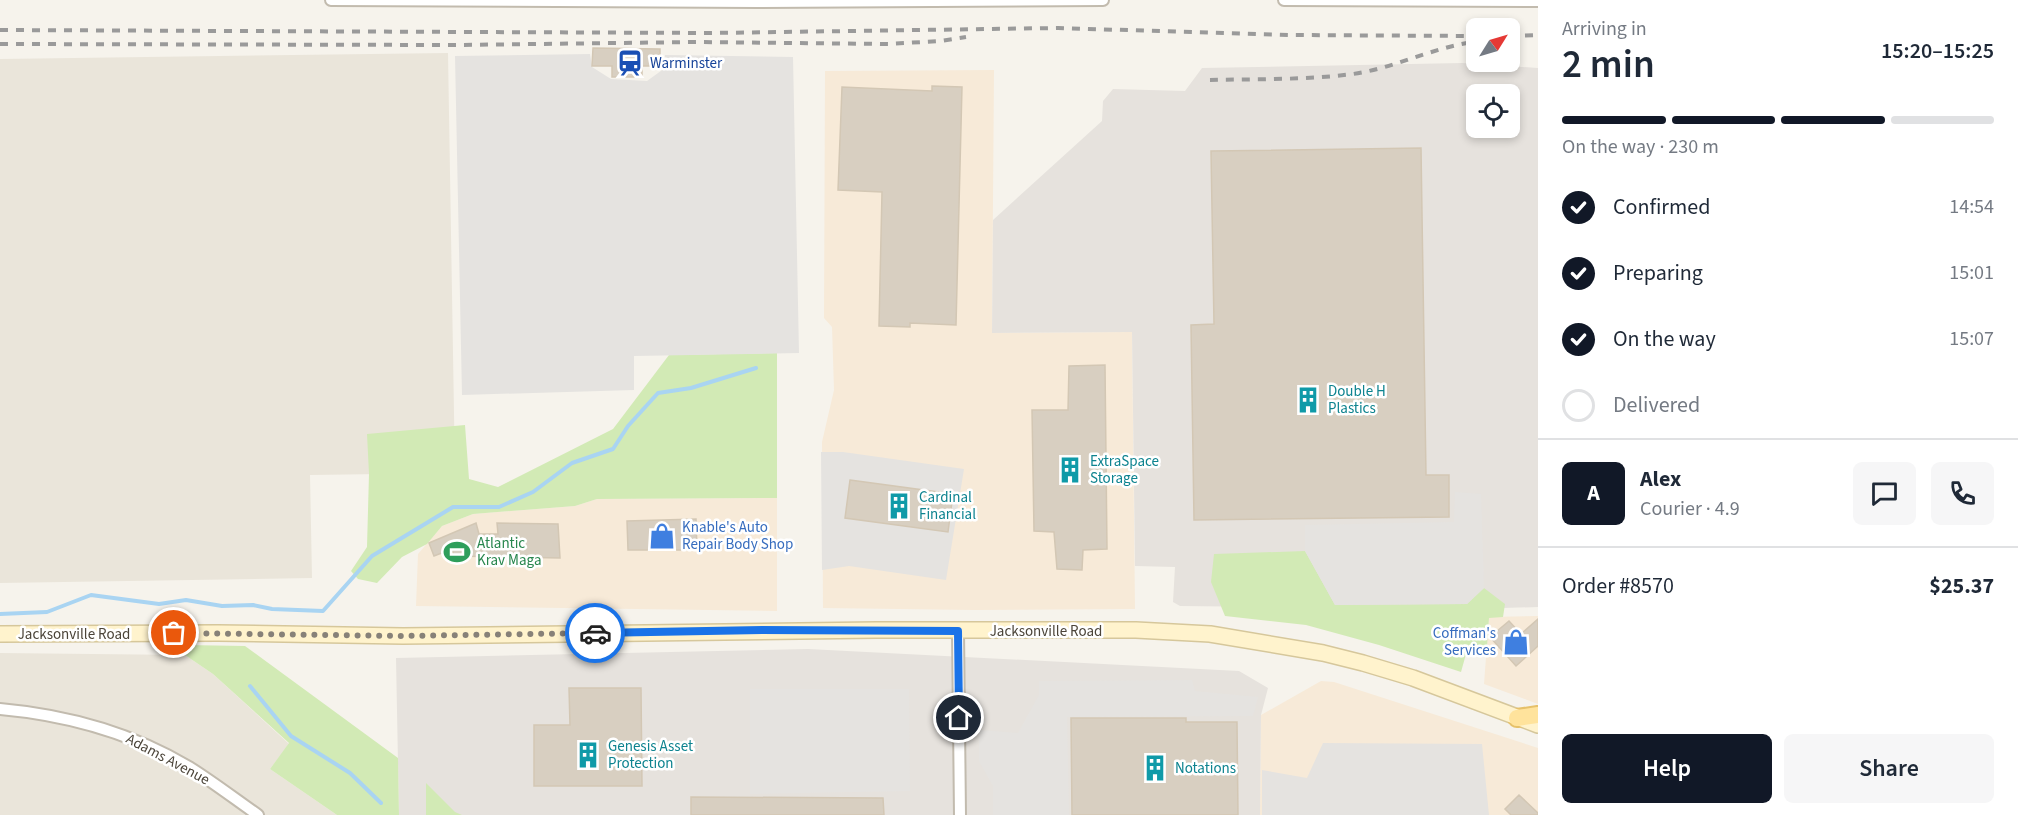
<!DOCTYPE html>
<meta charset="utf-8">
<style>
:root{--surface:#fff;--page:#f6f6f7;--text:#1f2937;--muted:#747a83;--line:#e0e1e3;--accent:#111827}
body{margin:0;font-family:"Source Sans 3",sans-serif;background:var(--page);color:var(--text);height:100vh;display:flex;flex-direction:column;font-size:22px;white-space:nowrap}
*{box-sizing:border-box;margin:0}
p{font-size:20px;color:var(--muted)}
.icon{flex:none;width:33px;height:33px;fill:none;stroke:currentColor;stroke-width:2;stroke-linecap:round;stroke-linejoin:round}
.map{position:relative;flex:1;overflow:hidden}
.panel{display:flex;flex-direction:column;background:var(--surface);width:480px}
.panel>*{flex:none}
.needle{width:39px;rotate:53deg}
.controls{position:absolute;left:1466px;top:18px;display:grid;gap:12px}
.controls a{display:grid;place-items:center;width:54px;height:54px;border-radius:9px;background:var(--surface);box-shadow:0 3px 9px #0003;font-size:30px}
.pin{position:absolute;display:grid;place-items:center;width:51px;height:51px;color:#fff;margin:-26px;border:3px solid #fff;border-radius:50%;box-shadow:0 2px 6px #0007}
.courier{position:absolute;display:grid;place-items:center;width:60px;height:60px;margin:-30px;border:4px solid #1a73e8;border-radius:50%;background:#fff;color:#222;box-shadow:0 2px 8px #0007}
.head em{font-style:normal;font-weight:600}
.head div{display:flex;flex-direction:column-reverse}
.head{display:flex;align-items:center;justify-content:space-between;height:102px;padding:0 24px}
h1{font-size:39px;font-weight:600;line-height:45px}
.bar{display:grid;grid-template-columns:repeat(4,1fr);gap:9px 6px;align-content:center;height:72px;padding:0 24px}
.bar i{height:8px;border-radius:4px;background:var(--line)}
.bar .selected{background:var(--accent)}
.bar p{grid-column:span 4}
.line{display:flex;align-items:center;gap:15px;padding:0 24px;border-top:2px solid var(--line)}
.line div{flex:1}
.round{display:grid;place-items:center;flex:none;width:63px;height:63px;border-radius:9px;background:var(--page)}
ol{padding:0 24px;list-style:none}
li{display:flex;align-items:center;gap:18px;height:66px}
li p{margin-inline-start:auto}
li .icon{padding:6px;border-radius:50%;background:var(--accent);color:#fff;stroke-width:4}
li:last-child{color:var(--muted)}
li i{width:33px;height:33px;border:3px solid var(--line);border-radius:50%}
.button{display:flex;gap:12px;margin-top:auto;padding:12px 24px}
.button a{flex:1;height:69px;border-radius:9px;background:var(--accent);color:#fff;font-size:24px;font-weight:600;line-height:69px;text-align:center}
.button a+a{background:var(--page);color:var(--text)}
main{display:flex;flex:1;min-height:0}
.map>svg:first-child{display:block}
</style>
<main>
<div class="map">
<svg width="1538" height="815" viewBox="0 0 1538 815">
<rect width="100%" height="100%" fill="#f6f3ec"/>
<path fill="#eae5da" d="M 448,53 L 455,473 L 310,475 L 312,578 L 0,583 L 0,59 Z
M 0,653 L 185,655 L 213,674 L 289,744 L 270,769 L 337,815 L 0,815 Z"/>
<path fill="#f7ead8" d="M 994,70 L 992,333 L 1132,332 L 1135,609 L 974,610 L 823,608 L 822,442 L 834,390 L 832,327 L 824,318 L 825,71 Z
M 777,498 L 777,611 L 416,606 L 418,554 L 442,526 L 473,514 L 575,506 L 597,499 Z
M 1538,616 L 1538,704 L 1484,684 L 1489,617 Z
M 1321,681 L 1334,682 L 1538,748 L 1538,815 L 1260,815 L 1261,715 Z"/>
<path fill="#e6e2dd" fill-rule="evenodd" d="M 1462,63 L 1538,68 L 1538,607 L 1472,609 L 1180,606 L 1173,602 L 1175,567 L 1135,566 L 1132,332 L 992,333 L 993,220 L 1102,121 L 1103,101 L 1113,89 L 1185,91 L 1202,68 ZM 1476,94 L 1509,94 L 1509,128 L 1476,128 Z
M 808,649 L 1239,671 L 1268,688 L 1261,715 L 1260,815 L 399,815 L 396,658 Z"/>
<path fill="#d2eab5" d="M 777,353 L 777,498 L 597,499 L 575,506 L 473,514 L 442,526 L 427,544 L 402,557 L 377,583 L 358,579 L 351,571 L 367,547 L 369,474 L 367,434 L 465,425 L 469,479 L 498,487 L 613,429 L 669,355 Z
M 1305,551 L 1335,605 L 1467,604 L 1484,588 L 1505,604 L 1503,617 L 1489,618 L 1487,647 L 1468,647 L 1461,672 L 1379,645 L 1306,625 L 1225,616 L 1211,582 L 1214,554 Z
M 186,645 L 245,646 L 398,758 L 399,815 L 337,815 L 270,769 L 289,743 L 213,674 L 185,655 Z
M 426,783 L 455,812 L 462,815 L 426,815 Z"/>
<path fill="#e5e3e0" d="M 590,54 L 592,67 L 611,79 L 647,81 L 665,68 L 665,55 L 793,57 L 799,353 L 634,356 L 634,390 L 462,395 L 455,56 Z
M 821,452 L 843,452 L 964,469 L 946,580 L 849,566 L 822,570 Z
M 1455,492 L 1481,494 L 1484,588 L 1467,604 L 1335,605 L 1305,551 L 1305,525 L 1454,522 Z
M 1192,680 L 1195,691 L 1258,697 L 1253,716 L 1067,717 L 1069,815 L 993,815 L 993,786 L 979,761 L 979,730 L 1018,733 L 1039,695 L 1039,681 Z
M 750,689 L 909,689 L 910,791 L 750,794 Z
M 1323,743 L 1482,744 L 1489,815 L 1262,815 L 1262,770 L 1307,778 Z"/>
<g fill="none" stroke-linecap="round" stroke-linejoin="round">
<path stroke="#a9d4f2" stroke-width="4" d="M 0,614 L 47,612 L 91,595 L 159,604 L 186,600 L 222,606 L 253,605 L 272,609 L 323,611 L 372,556 L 453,507 L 499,507 L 533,492 L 572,463 L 613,449 L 628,426 L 658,393 L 691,388 L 756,368
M 250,686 L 291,736 L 350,773 L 381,803"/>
</g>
<path fill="#d8cfc1" stroke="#d3c7b4" stroke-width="1.5" d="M 593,48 L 660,49 L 660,66 L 642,66 L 642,77 L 612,77 L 612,66 L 592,66 Z
M 932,86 L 962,87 L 956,325 L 910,323 L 910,327 L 879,326 L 882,192 L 838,190 L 842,87 L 932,91 Z
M 1421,148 L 1426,475 L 1449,475 L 1449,517 L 1194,520 L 1191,325 L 1214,324 L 1211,151 Z
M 1105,365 L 1107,549 L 1083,550 L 1082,570 L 1057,569 L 1054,532 L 1034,531 L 1032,410 L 1068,410 L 1069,366 Z
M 850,480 L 953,494 L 948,532 L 845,518 Z
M 696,519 L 697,550 L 628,550 L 627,521 Z
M 476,523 L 479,534 L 498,534 L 497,523 L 558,524 L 560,558 L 454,556 L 452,549 L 434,556 L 429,543 Z
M 1538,619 L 1538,646 L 1516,666 L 1490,637 L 1509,621 L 1521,634 Z
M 569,688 L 641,688 L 642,786 L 534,786 L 534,725 L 570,725 Z
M 1071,718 L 1186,718 L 1186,722 L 1237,722 L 1238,815 L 1072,815 Z
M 1519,795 L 1538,813 L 1538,815 L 1511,815 L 1505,809 Z
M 691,797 L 883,798 L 884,815 L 691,815 Z"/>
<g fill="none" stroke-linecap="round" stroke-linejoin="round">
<g stroke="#c2bbae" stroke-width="14">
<path id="street" d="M 331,0 L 757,2 L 1103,0
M 1284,0 L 1538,1
M 958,631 L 960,815
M 0,709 C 67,715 130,732 189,767 C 213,782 235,799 258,815"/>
</g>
<g stroke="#d6c79b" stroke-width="18">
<path id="secondary" d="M 0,634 L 218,633 L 403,636 L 876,630 L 1136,630 L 1210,634 L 1323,653 L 1363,663 L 1413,678 L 1538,725"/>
</g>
<g stroke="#e6c16a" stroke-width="20">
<path id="primary" d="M 1517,718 L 1538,715"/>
</g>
<use href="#street" stroke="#fff" stroke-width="10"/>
<use href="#secondary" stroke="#fff3cd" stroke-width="15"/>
<use href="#primary" stroke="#ffe39c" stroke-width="16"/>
<path stroke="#9a9a9a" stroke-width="4" stroke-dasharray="8 8" stroke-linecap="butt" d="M 0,30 L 710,33 L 1058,28 L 1290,35 L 1476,36
M 1509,36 L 1538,35
M 0,44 L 454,45 L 697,42 L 888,44 L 940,41 L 966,37
M 1210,80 C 1257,79 1306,80 1353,74 C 1394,68 1432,48 1473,42"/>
</g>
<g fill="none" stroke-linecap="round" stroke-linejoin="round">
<path stroke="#878178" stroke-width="6" stroke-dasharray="0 10.8" d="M 174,633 L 403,636 L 595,633"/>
<path stroke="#1a73e8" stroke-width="8" d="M 595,633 L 762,630 L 958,631 L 959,718"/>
</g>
<defs>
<g id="station-bare" transform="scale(2.07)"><path d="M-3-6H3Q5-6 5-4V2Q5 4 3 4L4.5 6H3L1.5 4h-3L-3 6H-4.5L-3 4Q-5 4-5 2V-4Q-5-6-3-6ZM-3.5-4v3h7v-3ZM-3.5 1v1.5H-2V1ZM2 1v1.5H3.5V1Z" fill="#1a4fb4" stroke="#fff" stroke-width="2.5" paint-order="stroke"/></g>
<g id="building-bare" transform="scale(2.07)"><path d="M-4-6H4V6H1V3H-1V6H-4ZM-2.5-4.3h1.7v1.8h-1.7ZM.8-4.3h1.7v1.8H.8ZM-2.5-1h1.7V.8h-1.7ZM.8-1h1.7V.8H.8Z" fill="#0f9aa8" stroke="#fff" stroke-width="2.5" paint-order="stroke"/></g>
<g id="shop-bare" transform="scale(2.07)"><path d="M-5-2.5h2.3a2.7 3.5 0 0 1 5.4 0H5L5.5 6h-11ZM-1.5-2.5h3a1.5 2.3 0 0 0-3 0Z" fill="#3f7fe0" stroke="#fff" stroke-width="2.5" paint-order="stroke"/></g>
<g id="stadium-bare" transform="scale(2.07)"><path d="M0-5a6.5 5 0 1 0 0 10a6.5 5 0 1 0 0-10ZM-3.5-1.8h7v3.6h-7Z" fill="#2e9e5b" stroke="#fff" stroke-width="2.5" paint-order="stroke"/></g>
</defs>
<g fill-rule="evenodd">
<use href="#station-bare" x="630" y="63"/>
<use href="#building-bare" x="1308" y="400"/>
<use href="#building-bare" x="1070" y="470"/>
<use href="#building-bare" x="899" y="506"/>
<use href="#shop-bare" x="662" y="536"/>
<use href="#stadium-bare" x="457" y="552"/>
<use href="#shop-bare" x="1516" y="642"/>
<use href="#building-bare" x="588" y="755"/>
<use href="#building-bare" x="1155" y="768"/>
</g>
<g text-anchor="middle" stroke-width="5" stroke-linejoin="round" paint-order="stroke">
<g font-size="15" fill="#164399" stroke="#fff" text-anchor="start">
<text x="650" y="68">Warminster</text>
</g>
<g font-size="15" fill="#0d838f" stroke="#fff" text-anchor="start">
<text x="1328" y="396">Double H<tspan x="1328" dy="17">Plastics</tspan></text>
<text x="1090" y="466">ExtraSpace<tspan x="1090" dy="17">Storage</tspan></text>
<text x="919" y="502">Cardinal<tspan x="919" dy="17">Financial</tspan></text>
<text x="608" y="751">Genesis Asset<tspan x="608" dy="17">Protection</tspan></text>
<text x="1175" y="773">Notations</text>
</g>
<g font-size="15" fill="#366cbe" stroke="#fff" text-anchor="start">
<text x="682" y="532">Knable's Auto<tspan x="682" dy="17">Repair Body Shop</tspan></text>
<text x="1496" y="638" text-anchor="end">Coffman's<tspan x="1496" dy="17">Services</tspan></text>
</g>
<g font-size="15" fill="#27864d" stroke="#fff" text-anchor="start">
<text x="477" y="548">Atlantic<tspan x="477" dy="17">Krav Maga</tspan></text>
</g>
<g font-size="15" fill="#4b4439" stroke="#fff">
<text x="1046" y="636">Jacksonville Road</text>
<text x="74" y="639">Jacksonville Road</text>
<text transform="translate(168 759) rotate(28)" y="5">Adams Avenue</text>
</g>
</g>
</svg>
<div class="controls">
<a><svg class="needle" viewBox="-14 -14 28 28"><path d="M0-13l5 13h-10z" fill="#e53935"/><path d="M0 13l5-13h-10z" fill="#747a83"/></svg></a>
<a><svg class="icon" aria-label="locate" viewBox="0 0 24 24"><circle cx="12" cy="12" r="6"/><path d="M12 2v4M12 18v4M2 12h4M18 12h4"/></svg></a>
</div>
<div class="pin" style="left:174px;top:633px;background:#ea580c"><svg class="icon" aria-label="bag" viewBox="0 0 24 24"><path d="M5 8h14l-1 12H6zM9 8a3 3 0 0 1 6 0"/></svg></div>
<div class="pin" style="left:959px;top:718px;background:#1f2937"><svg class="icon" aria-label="home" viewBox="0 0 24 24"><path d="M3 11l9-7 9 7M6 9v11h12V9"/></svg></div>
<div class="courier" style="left:595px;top:633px"><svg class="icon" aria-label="car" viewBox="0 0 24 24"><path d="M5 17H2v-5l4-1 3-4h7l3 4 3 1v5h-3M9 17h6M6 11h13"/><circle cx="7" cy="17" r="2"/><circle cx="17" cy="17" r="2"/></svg></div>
</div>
<section class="panel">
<div class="head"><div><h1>2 min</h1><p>Arriving in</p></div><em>15:20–15:25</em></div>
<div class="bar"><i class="selected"></i><i class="selected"></i><i class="selected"></i><i></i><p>On the way · 230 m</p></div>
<ol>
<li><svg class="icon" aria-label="check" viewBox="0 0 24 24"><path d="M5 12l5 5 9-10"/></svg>Confirmed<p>14:54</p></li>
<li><svg class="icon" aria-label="check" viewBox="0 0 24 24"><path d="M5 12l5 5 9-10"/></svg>Preparing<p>15:01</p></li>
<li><svg class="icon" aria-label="check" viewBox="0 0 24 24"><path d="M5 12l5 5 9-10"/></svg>On the way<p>15:07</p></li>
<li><i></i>Delivered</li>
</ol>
<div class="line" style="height:108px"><b class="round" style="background:var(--accent);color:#fff">A</b><div><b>Alex</b><p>Courier · 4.9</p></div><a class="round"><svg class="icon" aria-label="chat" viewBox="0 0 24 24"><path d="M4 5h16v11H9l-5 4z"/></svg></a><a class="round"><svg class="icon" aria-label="phone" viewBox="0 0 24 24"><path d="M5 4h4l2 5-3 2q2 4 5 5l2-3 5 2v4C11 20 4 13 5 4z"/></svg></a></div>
<div class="line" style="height:78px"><div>Order #8570</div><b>$25.37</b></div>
<div class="button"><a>Help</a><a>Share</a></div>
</section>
</main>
